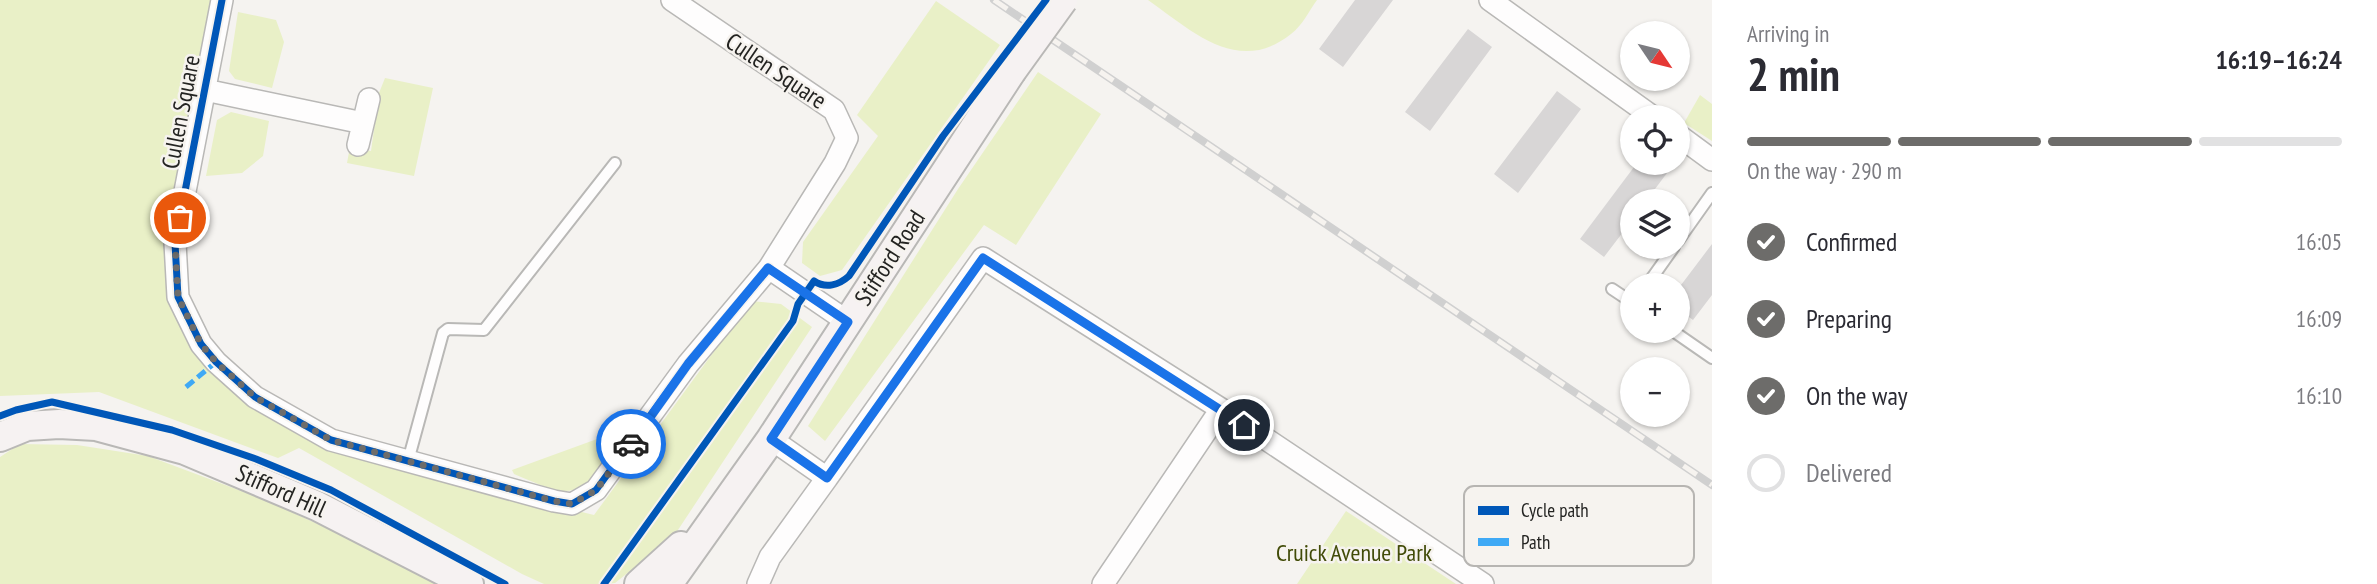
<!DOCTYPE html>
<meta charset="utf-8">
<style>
:root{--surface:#fff;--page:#f2f2f3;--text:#2b2b33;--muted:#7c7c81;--line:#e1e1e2;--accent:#6d6c6a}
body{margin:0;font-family:"PT Sans Narrow",sans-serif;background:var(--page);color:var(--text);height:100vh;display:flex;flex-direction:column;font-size:26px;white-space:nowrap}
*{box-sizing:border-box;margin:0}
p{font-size:23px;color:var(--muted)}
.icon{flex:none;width:38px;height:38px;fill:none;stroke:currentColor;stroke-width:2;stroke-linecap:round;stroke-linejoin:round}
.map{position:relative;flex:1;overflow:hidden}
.panel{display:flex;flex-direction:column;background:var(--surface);width:665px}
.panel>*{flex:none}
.needle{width:46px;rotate:125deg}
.fabs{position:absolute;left:1620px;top:21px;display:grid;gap:14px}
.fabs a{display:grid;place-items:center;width:70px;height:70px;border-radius:50%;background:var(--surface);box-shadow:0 2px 5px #0004;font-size:35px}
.pin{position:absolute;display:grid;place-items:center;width:60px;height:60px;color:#fff;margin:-30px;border:4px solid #fff;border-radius:50%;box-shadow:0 2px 7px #0007}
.courier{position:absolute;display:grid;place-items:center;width:70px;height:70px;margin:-35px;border:5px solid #1a73e8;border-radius:50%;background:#fff;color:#222;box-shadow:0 2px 9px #0007}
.overview em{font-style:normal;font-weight:700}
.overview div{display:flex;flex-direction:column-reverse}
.overview{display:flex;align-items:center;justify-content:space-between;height:119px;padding:0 35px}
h1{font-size:46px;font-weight:700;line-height:52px}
.bar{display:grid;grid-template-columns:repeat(4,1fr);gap:10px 7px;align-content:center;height:84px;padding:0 35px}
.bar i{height:9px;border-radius:5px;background:var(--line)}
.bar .on{background:var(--accent)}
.bar p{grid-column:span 4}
ol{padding:0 35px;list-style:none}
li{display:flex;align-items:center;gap:21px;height:77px}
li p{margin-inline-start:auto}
li .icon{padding:7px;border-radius:50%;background:var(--accent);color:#fff;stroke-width:4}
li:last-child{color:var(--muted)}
li i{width:38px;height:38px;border:4px solid var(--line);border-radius:50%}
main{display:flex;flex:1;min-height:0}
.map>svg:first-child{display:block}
</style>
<main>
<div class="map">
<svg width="1712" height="584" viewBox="0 0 1712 584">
<rect width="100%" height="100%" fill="#f5f3f0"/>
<path fill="#e9f0c7" d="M 0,0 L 221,0 L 167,261 L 174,314 L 204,363 L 355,456 L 594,515 L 751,301 L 781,304 L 812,327 L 674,536 L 615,583 L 606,584 L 544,584 L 522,574 L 299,448 L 278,458 L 99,392 L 0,396 Z
M 1148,0 L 1317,0 C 1309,11 1302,26 1291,34 C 1238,76 1192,31 1148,0 Z
M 936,1 L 1000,45 L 842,270 L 820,276 L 802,263 L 803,242 L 878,136 L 857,115 Z
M 238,12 L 276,20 L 284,42 L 272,88 L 235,79 L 229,71 Z
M 1038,72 L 1101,114 L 1016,245 L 984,225 L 825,441 L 808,426 L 958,189 Z
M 385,78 L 433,88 L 414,176 L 347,163 L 350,147 L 371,151 L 379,93 Z
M 1700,95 L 1712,104 L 1712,141 L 1684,123 Z
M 231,112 L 269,121 L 263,156 L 242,173 L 206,176 L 217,120 Z
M 619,431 L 623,445 C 609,462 589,493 562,491 C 549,490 527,479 514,474 L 512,470 Z
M 20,444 L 77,445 L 148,456 L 265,500 L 364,545 L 437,584 L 0,584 L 0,457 Z
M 1346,511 L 1456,584 L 1297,584 Z"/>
<path fill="#d8d6d6" d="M 1355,0 L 1393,0 L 1343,67 L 1319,49 Z
M 1468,29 L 1492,47 L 1430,131 L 1405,112 Z
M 1557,91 L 1581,109 L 1518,193 L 1494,174 Z
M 1637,163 L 1652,163 L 1667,173 L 1646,201 L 1633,201 L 1633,219 L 1604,257 L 1580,239 Z
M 1712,244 L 1712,295 L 1693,320 L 1678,309 L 1678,289 Z"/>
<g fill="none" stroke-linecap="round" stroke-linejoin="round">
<g stroke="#b9b8b6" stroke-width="14">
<path id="lane" d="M 1678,241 L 1712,193
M 1647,285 L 1674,247
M 1612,289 L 1633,303
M 1673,331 L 1712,358
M 408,461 L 443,333 L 448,329 L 484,330 L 615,163"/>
</g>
<g stroke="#b9b8b6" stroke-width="24">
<path id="street" d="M 222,0 L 175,243 L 178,297 L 201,344 L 216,362 L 255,397 L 331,440 L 554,501 L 572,504 L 596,490 L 688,364 L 769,268
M 672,0 L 834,110 L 847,138 L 835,163 L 769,268 L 848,322
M 1490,0 L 1653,117
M 205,90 L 363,123
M 1678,135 L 1712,160
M 358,145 L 369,99
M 827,478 L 983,258 L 1221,409 L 1483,584
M 758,584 L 770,557 L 827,478 L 771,439
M 1103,584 L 1221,409"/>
</g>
<g stroke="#b9b8b6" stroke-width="32">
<path id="secondary" d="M 0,437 L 27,426 L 59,424 L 96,426 L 185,450 L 317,506 L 469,584
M 639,584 L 681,546
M 668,584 L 771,439 L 1011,72"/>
</g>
<use href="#lane" stroke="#fefdfd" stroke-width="10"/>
<use href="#street" stroke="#fefdfd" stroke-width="21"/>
<use href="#secondary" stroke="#f6f2f2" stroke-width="28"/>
<g stroke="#d0d0d0" stroke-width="8">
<path id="rail" d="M 994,0 L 1712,485"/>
</g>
<use href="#rail" stroke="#f6f3ef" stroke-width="5" stroke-dasharray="16" stroke-linecap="butt"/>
<g stroke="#b9b8b6" stroke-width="32" stroke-linecap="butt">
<path id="secondary-bridge" d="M 1011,72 L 1063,0"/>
</g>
<use href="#secondary-bridge" stroke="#f6f2f2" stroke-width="28"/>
<path stroke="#3fa9f5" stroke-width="5" stroke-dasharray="10 5" stroke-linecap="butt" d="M 186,387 L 216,362"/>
<g stroke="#f6f3ef" stroke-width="11">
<path id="cycleway" d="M 222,0 L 175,243 L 178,297 L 201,344 L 216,362 L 255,397 L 331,440 L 554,501 L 572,504 L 596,490 L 688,364 L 769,268
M 0,416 L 16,410 L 52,402 L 172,430 L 256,459 L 331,490 L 505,584
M 604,584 L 793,321 L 798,304 L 814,281 C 826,289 839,285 849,276 L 943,136 L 1046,0"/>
</g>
<use href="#cycleway" stroke="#0057b8" stroke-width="7"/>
</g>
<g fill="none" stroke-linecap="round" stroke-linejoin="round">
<path stroke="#6d6c6a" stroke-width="7" stroke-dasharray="0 12.6" d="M 180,218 L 175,243 L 178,297 L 201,344 L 216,362 L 255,397 L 331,440 L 554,501 L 572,504 L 596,490 L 631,444"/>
<path stroke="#1a73e8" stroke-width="9" d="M 631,444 L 688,364 L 768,268 L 848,322 L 771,439 L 827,478 L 983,258 L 1244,425"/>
</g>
<g text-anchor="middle" stroke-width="5" stroke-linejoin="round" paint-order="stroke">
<g font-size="24" fill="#242422" stroke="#f6f3ef">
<text transform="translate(776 71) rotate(34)" y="8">Cullen Square</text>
<text transform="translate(181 112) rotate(-79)" y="8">Cullen Square</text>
<text transform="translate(890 258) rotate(-57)" y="8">Stifford Road</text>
<text transform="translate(281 491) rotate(24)" y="8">Stifford Hill</text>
</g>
<g font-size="24" fill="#414b08" stroke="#f6f3ef">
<text x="1354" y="561">Cruick Avenue Park</text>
</g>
</g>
<rect x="1464" y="486" width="230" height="80" rx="10" fill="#f6f3ef" stroke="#b7b5b2" stroke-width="2"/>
<rect x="1478" y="506" width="31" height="9" fill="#0057b8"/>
<rect x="1478" y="538" width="31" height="8" fill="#3fa9f5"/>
<g font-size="19" fill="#242422">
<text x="1521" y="517">Cycle path</text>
<text x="1521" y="549">Path</text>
</g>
</svg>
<div class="fabs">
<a><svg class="needle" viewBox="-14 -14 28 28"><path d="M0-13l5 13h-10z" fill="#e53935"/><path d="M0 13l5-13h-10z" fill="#7c7c81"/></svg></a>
<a><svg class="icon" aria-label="locate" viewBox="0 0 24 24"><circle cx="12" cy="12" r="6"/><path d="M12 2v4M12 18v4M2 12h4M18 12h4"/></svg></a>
<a><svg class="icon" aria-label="layers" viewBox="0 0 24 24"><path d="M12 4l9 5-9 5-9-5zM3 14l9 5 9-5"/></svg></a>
<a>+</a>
<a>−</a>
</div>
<div class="pin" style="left:180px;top:218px;background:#ea580c"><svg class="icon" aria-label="bag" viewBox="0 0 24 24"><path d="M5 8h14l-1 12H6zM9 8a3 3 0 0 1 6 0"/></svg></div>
<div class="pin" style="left:1244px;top:425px;background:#1f2937"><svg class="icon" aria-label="home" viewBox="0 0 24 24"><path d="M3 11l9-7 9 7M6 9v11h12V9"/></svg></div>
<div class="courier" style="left:631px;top:444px"><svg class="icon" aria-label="car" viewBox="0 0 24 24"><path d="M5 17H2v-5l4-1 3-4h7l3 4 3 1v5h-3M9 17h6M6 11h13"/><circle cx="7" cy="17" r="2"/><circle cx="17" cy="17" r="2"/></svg></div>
</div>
<section class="panel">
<div class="overview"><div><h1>2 min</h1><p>Arriving in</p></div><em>16:19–16:24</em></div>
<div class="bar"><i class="on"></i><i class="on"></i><i class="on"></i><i></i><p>On the way · 290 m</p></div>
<ol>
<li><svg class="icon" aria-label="check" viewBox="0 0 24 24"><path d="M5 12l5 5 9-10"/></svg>Confirmed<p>16:05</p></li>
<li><svg class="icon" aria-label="check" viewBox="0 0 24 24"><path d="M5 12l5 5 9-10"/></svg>Preparing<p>16:09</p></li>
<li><svg class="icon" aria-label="check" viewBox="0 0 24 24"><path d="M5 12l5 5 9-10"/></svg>On the way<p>16:10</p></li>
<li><i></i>Delivered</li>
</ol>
</section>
</main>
